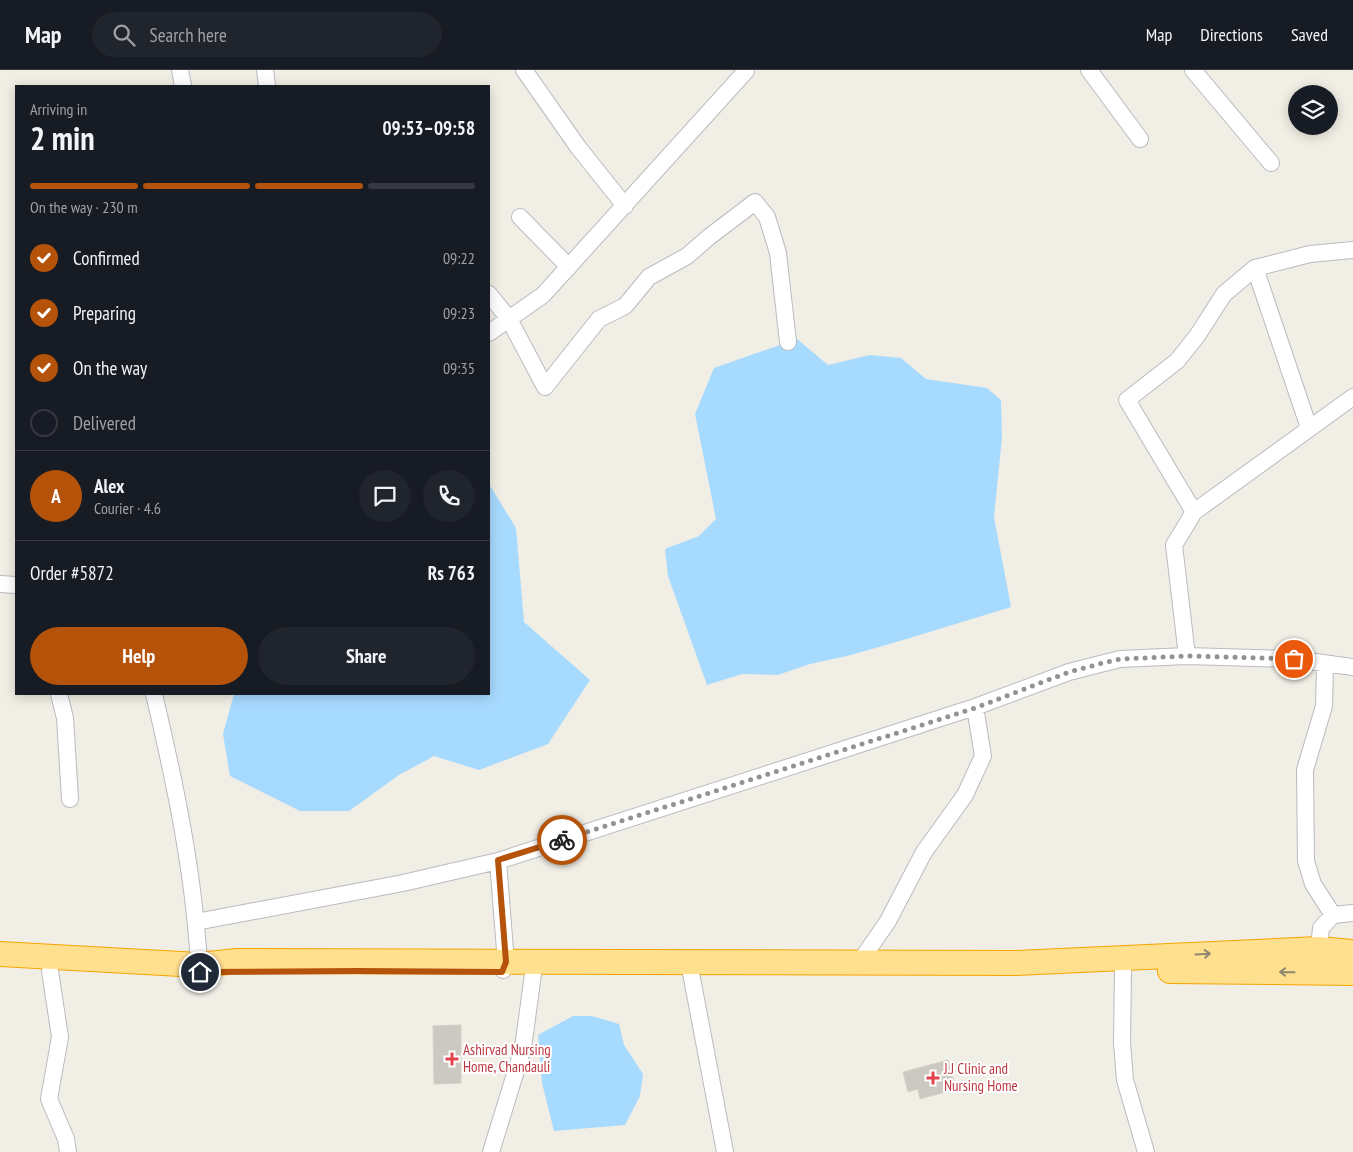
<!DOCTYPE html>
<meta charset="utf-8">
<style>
:root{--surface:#171b24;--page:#20242c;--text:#f1f3f6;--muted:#9ea1a6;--line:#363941;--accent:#b45309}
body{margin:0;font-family:"PT Sans Narrow",sans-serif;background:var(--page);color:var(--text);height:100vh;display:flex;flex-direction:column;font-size:19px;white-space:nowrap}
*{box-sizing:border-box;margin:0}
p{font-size:16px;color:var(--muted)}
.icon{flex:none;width:28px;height:28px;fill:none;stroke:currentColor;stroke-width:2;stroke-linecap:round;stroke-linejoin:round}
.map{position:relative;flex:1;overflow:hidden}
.sheet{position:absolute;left:15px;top:15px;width:475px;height:610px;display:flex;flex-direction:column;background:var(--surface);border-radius:0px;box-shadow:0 2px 12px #0003}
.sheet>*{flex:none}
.controls{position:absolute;left:1288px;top:15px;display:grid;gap:10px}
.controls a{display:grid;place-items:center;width:50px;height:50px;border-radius:50%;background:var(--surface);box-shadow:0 2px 12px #0003;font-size:25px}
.pin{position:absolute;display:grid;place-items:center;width:42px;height:42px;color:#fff;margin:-21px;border:2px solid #fff;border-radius:50%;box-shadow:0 1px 5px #0007}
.courier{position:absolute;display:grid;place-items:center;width:50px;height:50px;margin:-25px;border:4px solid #b45309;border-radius:50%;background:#fff;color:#222;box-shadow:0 1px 6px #0007}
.headline em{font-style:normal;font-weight:800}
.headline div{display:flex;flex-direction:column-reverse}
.headline{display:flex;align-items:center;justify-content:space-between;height:85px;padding:0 15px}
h1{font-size:32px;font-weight:800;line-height:38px}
.bar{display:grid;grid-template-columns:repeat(4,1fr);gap:8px 5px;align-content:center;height:60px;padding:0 15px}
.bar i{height:6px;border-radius:4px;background:var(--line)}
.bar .selected{background:var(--accent)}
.bar p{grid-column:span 4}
.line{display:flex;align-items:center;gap:12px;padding:0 15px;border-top:1px solid var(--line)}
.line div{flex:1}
.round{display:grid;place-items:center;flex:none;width:52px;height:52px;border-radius:26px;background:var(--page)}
ol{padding:0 15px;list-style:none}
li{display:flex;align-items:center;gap:15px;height:55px}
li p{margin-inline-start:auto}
li .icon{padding:5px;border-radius:50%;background:var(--accent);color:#fff;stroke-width:4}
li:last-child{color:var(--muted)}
li i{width:28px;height:28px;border:2px solid var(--line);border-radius:50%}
.button{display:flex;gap:10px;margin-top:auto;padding:10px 15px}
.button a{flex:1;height:58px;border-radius:30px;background:var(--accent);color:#fff;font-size:20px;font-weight:800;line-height:58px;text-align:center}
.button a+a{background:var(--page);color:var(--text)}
header{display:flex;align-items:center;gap:30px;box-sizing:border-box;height:70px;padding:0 25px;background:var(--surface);border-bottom:1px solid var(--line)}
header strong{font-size:24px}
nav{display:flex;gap:28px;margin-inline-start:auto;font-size:18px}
.search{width:350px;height:45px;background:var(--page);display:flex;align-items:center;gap:12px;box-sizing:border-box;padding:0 18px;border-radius:28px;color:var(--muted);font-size:19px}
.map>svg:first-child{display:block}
</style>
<header>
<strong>Map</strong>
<div class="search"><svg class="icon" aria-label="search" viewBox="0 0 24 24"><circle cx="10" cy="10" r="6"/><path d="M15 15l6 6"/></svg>Search here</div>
<nav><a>Map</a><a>Directions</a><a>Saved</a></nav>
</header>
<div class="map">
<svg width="1353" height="1082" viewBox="0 0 1353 1082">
<rect width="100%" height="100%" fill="#f1eee5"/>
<path fill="#a7daff" d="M 797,269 L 828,295 L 870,285 L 901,288 L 926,309 L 987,318 L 1001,330 L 1002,368 L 994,447 L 1011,537 L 900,571 L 847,586 L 810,594 L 778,605 L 742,604 L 707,615 L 668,506 L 665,479 L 699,466 L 716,449 L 695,344 L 714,298 Z
M 489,414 L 516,458 L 524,552 L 590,610 L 548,674 L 479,700 L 434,686 L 399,705 L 349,741 L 300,741 L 230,706 L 223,664 L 234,624 L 489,624 Z
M 573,946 L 592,946 L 619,954 L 624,975 L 643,1004 L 640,1026 L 625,1055 L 554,1061 L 542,1013 L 538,965 Z"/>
<path fill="#ccc9c2" stroke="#d6d0c3" d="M 461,955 L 461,1013 L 434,1014 L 433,956 Z
M 948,990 L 956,1019 L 920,1029 L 918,1019 L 908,1022 L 903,1002 Z"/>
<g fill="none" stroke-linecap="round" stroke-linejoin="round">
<g stroke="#b8bbc0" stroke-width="18">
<path id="minor" d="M 180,0 L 183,16
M 265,0 L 267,16
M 524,0 L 578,77 L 625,136
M 1089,0 L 1140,69
M 1193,0 L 1271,93
M 520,147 L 569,197
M 1255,198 L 1309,358
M 489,224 L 509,249 L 545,317 L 599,249 L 625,236 L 649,207 L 687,186 L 709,167 L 755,132 L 767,147 L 778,183 L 788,272
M 489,263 L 543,225 L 746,1
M 1194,442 L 1127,330 L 1177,291 L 1197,266 L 1224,224 L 1255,198 L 1310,184 L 1353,180
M 0,514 L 16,515
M 1187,586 L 1174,475 L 1194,442 L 1353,327
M 1325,594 L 1324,636 L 1305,700 L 1306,791 L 1313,814 L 1333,845
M 59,624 L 65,648 L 70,729
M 154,624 C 175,713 194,803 199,895
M 196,852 L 403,813 L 498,791
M 1318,888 L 1321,858 L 1333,845 L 1353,843
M 859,893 L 888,851 L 924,782 L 965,725 L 983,686 L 975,637
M 503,900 L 506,893 L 498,791 L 975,637 L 1069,602 L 1120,589 L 1187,586 L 1294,589 L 1353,597
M 1123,900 L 1122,973 L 1125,1010 L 1146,1082
M 50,901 L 60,967 L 49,1029 L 66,1069 L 68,1082
M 691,903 L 725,1082
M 491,1082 L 523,978 L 533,904"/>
</g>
<g stroke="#f6a400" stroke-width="26">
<path id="highway" d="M 0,884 L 199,895 L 237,891 L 1015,893 L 1319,879 L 1353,882
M 1170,901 L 1353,903"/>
</g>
<use href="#minor" stroke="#fff" stroke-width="16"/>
<use href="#highway" stroke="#ffe08e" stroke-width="24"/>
</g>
<defs><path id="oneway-shaft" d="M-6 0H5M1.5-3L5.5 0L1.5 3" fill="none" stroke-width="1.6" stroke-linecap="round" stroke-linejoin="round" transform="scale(1.25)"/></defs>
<g stroke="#8e8873">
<use href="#oneway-shaft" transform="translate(1203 884) rotate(-3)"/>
<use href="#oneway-shaft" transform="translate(1287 902) rotate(-179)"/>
</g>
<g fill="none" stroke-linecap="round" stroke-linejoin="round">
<path stroke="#919393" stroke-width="5" stroke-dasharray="0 9" d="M 562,770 L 975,638 L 1069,602 L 1103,593 L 1120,589 L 1187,586 L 1294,589"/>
<path stroke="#b45309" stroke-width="6" d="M 200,902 L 357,901 L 502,902 L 506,892 L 498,790 L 562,770"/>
</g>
<g fill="#e0444e" stroke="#fff" stroke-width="2">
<path d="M449.5 981.5h5v5h5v5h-5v5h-5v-5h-5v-5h5z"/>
<path d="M930.5 1000.5h5v5h5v5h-5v5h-5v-5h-5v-5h5z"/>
</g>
<g text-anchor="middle" stroke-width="4" stroke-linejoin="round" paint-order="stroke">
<g font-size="15" fill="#be3a42" stroke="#fff" text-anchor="start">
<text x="463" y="985">Ashirvad Nursing<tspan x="463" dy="17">Home, Chandauli</tspan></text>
<text x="944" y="1004">J.J Clinic and<tspan x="944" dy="17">Nursing Home</tspan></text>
</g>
</g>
</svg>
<div class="controls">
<a><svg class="icon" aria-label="layers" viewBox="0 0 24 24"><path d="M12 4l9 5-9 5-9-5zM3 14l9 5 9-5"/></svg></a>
</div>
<div class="pin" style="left:1294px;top:589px;background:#ea580c"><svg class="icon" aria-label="bag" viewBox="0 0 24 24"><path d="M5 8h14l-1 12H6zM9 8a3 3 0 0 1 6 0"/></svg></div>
<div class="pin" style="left:200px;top:902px;background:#1f2937"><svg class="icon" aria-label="home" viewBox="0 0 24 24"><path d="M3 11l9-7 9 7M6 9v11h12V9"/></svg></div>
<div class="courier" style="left:562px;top:770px"><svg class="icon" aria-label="bike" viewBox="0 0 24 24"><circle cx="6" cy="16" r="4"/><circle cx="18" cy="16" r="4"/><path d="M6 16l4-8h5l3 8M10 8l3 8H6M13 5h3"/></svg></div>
<section class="sheet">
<div class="headline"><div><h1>2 min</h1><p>Arriving in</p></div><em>09:53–09:58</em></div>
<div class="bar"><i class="selected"></i><i class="selected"></i><i class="selected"></i><i></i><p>On the way · 230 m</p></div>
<ol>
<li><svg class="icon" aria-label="check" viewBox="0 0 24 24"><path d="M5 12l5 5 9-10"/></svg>Confirmed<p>09:22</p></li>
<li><svg class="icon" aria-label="check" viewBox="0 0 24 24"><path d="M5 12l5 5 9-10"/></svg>Preparing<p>09:23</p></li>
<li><svg class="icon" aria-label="check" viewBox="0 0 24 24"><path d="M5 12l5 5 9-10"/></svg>On the way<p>09:35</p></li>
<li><i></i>Delivered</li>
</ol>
<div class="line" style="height:90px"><b class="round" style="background:var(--accent);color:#fff">A</b><div><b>Alex</b><p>Courier · 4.6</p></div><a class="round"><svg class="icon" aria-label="chat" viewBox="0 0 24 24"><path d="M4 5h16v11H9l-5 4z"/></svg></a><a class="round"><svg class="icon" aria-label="phone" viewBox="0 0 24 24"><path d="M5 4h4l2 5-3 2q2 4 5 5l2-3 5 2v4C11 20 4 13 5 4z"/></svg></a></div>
<div class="line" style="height:65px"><div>Order #5872</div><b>Rs 763</b></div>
<div class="button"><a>Help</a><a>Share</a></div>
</section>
</div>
